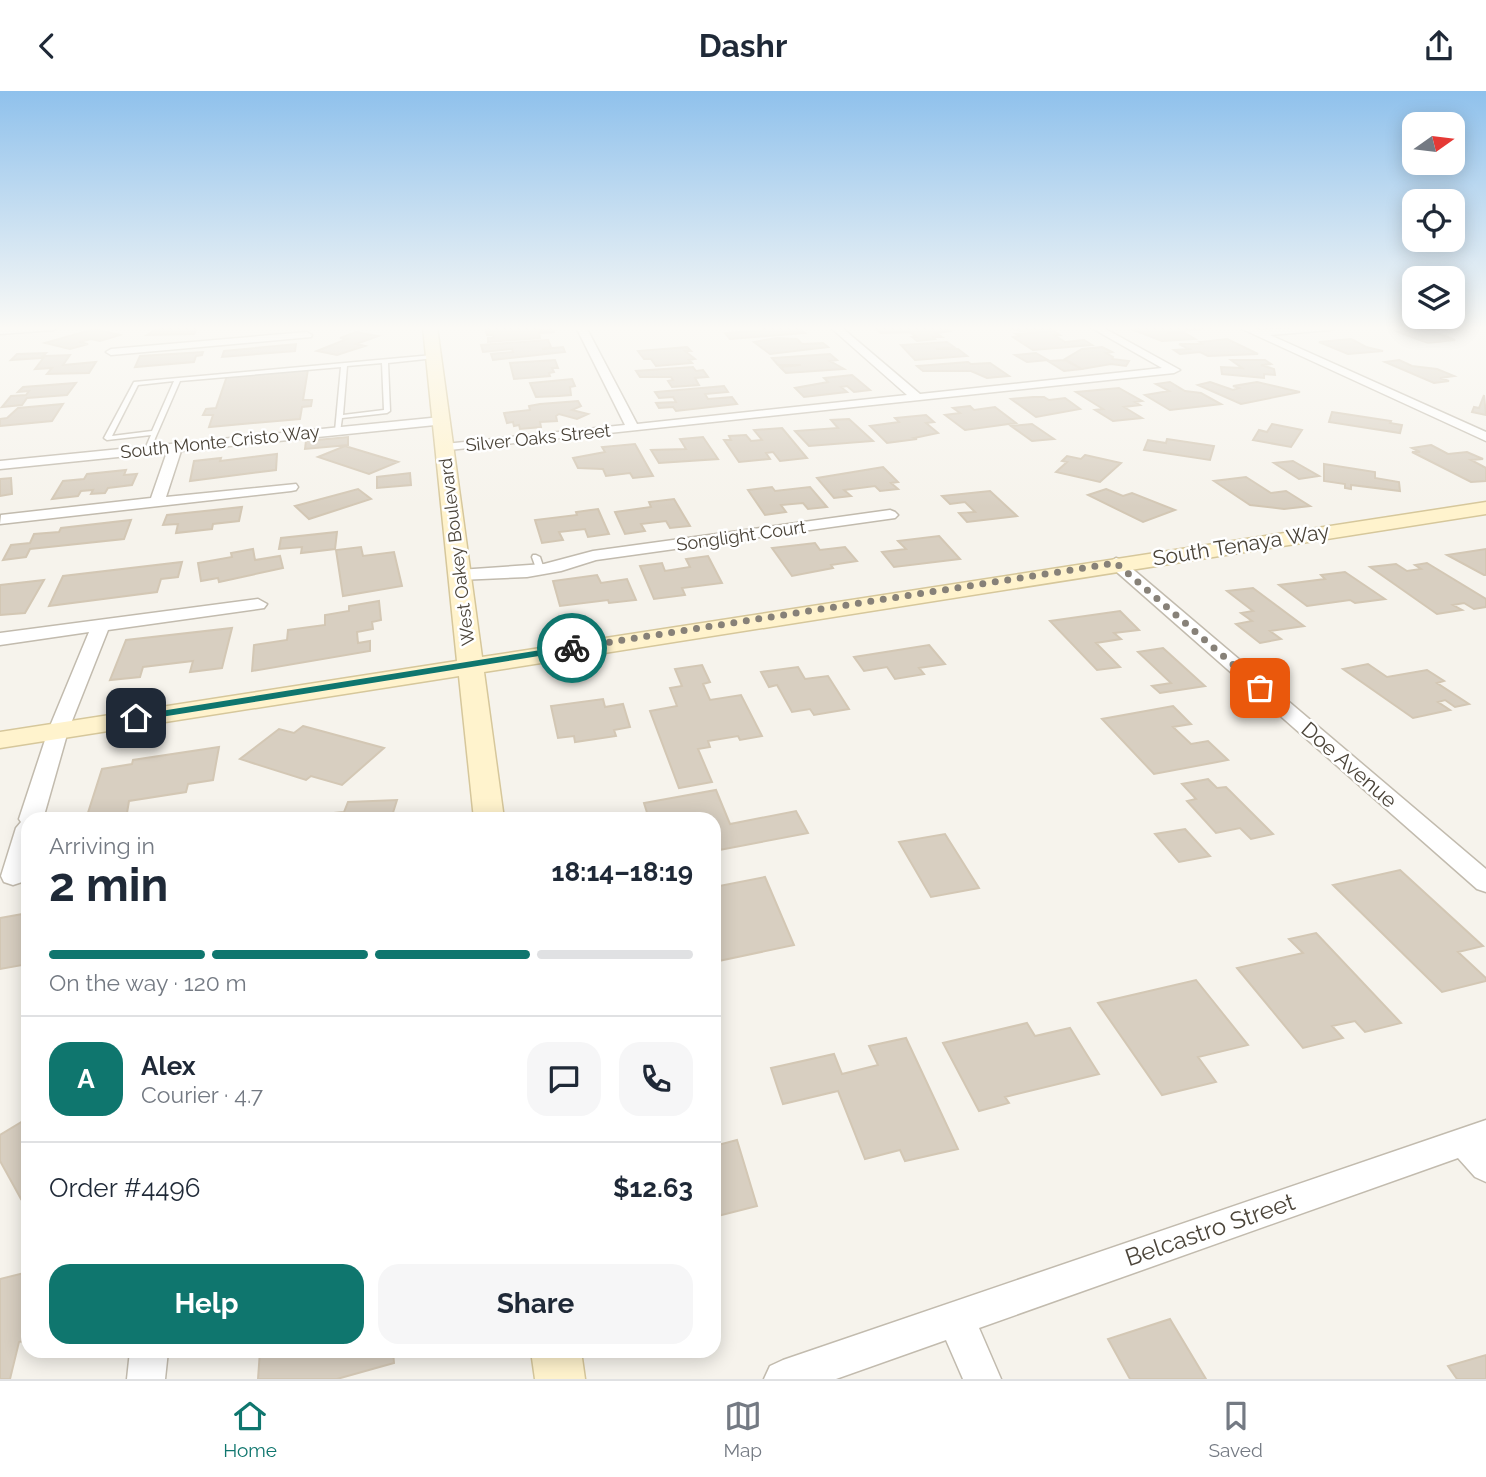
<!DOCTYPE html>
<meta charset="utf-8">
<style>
:root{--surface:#fff;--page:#f6f6f7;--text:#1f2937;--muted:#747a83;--line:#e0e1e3;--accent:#0f766e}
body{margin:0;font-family:Raleway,sans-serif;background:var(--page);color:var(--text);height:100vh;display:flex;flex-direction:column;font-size:26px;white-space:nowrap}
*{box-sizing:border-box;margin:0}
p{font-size:23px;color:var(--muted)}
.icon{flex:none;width:38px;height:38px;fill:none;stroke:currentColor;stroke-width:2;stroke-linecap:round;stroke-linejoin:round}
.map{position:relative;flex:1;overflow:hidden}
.drawer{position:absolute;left:21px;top:721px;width:700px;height:546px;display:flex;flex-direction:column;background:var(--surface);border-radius:21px;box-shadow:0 4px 18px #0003}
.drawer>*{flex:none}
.needle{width:46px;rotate:76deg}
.buttons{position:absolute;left:1402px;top:21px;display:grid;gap:14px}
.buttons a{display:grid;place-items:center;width:63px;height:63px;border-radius:14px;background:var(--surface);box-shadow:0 4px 18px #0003;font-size:35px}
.pin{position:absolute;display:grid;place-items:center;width:60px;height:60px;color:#fff;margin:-30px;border-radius:14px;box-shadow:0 4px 10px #0006}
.courier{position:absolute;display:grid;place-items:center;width:70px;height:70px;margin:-35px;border:5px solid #0f766e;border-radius:50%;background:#fff;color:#222;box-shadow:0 2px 9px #0007}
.overview em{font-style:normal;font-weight:700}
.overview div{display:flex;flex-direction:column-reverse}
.overview{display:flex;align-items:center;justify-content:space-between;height:119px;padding:0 28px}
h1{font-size:46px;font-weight:700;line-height:52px}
.bar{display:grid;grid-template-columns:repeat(4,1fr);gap:10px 7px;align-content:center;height:84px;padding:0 28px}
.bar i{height:9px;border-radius:5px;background:var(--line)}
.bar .selected{background:var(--accent)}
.bar p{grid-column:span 4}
.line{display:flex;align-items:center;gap:18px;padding:0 28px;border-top:2px solid var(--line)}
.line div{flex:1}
.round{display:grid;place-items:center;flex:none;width:74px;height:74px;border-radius:21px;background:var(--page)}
.cta{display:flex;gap:14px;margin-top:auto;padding:14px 28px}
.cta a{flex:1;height:80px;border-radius:21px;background:var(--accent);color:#fff;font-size:28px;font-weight:700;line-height:80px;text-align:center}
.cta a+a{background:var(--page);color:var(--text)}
header{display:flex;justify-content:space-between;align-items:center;height:91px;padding:0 28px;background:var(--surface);font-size:32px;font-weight:700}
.tabs{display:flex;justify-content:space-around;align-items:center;height:98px;border-top:2px solid var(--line);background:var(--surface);font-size:19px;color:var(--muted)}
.tabs a{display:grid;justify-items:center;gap:4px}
.tabs .selected{color:var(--accent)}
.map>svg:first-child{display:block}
</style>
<header><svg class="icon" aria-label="back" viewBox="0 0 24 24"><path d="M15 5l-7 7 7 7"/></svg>Dashr<svg class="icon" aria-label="share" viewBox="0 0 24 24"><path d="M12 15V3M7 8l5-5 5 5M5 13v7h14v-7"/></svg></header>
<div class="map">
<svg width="1486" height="1288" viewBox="0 0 1486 1288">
<rect width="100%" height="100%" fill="#f6f3ec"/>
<path fill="#d8cfc1" stroke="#d3c7b4" stroke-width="2" d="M 183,236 L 197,237 L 194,243 L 147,244 L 156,238 Z
M 485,236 L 538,236 L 539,239 L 553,238 L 554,241 L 539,242 L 540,247 L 488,251 L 488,247 L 494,247 L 493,244 L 487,244 Z
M 761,236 L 798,236 L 805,242 L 730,248 L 725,242 L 765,239 Z
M 898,236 L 938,236 L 952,240 L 936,242 L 942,246 L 933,246 L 935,248 L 917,250 L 912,246 L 916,246 L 910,241 L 881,242 L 876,238 Z
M 1004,236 L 1052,236 L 1055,238 L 1021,240 Z
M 1164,236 L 1217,236 L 1167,242 L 1185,242 L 1195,248 L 1162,250 L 1131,238 Z
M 94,238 L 120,244 L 100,250 L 91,248 L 79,251 L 88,253 L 70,258 L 45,252 Z
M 1427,238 L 1455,249 L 1428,252 L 1395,240 Z
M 1054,240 L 1060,244 L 1054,244 L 1065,251 L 1084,249 L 1092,254 L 1033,259 L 1013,246 L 1020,245 L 1016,243 Z
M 356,241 L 378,245 L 356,253 L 365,255 L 337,264 L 317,260 L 347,248 L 340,247 Z
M 777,247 L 797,248 L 802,253 L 823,252 L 828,256 L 770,263 L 754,251 Z
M 1227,248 L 1258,263 L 1208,265 L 1200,261 L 1180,263 L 1174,259 L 1189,258 L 1179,253 L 1204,253 L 1200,251 Z
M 1351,248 L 1366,256 L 1383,260 L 1348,263 L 1319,251 Z
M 548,249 L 551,256 L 542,258 L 563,256 L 565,261 L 493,269 L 491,263 L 513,261 L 512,258 L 483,261 L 481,254 Z
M 947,251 L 954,256 L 936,258 L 958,258 L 967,265 L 915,269 L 901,254 Z
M 296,253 L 295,260 L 222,266 L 224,260 Z
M 687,256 L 691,260 L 685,260 L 695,268 L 689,269 L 692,272 L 656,275 L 651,268 L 644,268 L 638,260 Z
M 1102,256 L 1112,261 L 1106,262 L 1113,266 L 1112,268 L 1129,270 L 1126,275 L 1111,273 L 1082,278 L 1065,268 L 1082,258 Z
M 203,261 L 202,264 L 196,265 L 194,271 L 135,276 L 140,265 Z
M 46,262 L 41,267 L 11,269 L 17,263 Z
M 1036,262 L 1048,269 L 1027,271 L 1015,264 Z
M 830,263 L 837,269 L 830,270 L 844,278 L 786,282 L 780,276 L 801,274 L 778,274 L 772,267 Z
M 70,264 L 63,274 L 96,271 L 89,282 L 47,283 L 52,277 L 35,278 L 45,265 Z
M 555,269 L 558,277 L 552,277 L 554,281 L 549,282 L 550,285 L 514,288 L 510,272 Z
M 1065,269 L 1081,278 L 1064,280 L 1048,270 Z
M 1231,269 L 1265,269 L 1271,273 L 1261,274 L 1274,278 L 1275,284 L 1264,283 L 1264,287 L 1222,283 L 1221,276 L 1242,277 Z
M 1399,269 L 1412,275 L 1437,278 L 1454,285 L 1440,287 L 1449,290 L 1434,292 L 1385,271 Z
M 968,271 L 971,273 L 990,272 L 1009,285 L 987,287 L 971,280 L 923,280 L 917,275 Z
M 693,276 L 696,280 L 703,279 L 708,286 L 695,287 L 699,294 L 672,296 L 668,290 L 673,289 L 671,286 L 640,286 L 636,280 Z
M 308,278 L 303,309 L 312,309 L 311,315 L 302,316 L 300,328 L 209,336 L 213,324 L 203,324 L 206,318 L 216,317 L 227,285 Z
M 852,284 L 870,299 L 854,301 L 847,295 L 841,296 L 847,301 L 804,306 L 795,297 L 828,291 L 824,287 Z
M 572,288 L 575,295 L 570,296 L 571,304 L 559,305 L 536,306 L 530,292 Z
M 1170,291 L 1185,300 L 1201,302 L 1221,313 L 1170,319 L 1145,304 L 1169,300 L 1156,293 Z
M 1210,291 L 1233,299 L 1239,297 L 1233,295 L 1257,291 L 1300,301 L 1241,313 L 1198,294 Z
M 76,292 L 67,304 L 27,307 L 22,314 L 2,316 L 11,305 L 26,304 L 29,300 L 18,301 L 23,296 Z
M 724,295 L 728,301 L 705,303 L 708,308 L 732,306 L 737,313 L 676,320 L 673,316 L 659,317 L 656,312 L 676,311 L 673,306 L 659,307 L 655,301 Z
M 1119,297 L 1142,310 L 1135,311 L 1140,314 L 1124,316 L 1142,327 L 1113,330 L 1095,319 L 1103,318 L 1076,301 Z
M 1484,304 L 1486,324 L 1472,321 L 1474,316 L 1479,317 Z
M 1033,306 L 1044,306 L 1049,309 L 1065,307 L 1080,318 L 1036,326 L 1011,308 Z
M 578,310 L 581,315 L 572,319 L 588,323 L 577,328 L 559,323 L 556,325 L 557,330 L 540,331 L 541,336 L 520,338 L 519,334 L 514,335 L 513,331 L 507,332 L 504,322 L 530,319 L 529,315 L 540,313 Z
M 63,313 L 52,330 L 0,335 L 0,328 L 7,327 L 18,317 Z
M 970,315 L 974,319 L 995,316 L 1016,332 L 965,339 L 945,324 L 960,322 L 953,317 Z
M 1332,321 L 1391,330 L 1390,332 L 1402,334 L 1400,342 L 1329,331 Z
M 926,324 L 934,331 L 926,332 L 938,342 L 914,347 L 917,348 L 887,352 L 870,335 L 899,331 L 895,327 Z
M 849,328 L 873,350 L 809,355 L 795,340 L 838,337 L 831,329 Z
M 1032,333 L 1054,348 L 1032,350 L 1011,335 Z
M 1272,333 L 1302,339 L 1291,356 L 1253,349 L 1259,339 L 1267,341 Z
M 782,337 L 807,367 L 780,370 L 773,361 L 766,362 L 770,368 L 739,371 L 724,349 L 731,349 L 729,345 L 746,344 L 751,350 L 762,349 L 754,339 Z
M 348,346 L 348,354 L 305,358 L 306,350 Z
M 703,346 L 718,368 L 659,372 L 651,359 L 686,358 L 680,348 Z
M 1167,348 L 1214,355 L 1210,369 L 1144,359 L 1148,349 L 1166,352 Z
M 635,353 L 653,385 L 633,387 L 630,382 L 606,385 L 603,378 L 578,377 L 573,367 L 605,361 L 602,356 Z
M 1431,354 L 1448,363 L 1467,361 L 1483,368 L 1471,369 L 1486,377 L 1486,390 L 1471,391 L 1412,361 L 1420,361 L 1412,357 Z
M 345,355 L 398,371 L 369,383 L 318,366 Z
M 277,363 L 276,379 L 190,390 L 194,370 L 221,367 L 220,370 Z
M 1085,364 L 1121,372 L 1100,391 L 1056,381 L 1067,371 L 1062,370 L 1067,365 L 1081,368 Z
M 1293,370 L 1319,385 L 1299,388 L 1274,372 Z
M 1324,373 L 1375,381 L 1375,387 L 1399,391 L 1400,400 L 1351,394 L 1351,398 L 1345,397 L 1345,393 L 1324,390 Z
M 883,376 L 898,391 L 891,392 L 898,398 L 880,400 L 875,395 L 844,399 L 851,405 L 834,407 L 817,387 Z
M 126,379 L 124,384 L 137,383 L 132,394 L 108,397 L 105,402 L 91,403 L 93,399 L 81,400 L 78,405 L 52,408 L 63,390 L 84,388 L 87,383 Z
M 410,382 L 411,394 L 377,397 L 377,386 Z
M 1246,386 L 1271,402 L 1286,400 L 1310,415 L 1284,418 L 1250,414 L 1214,390 Z
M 11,387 L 12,403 L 0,405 L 0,388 Z
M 772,396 L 775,400 L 810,396 L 827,416 L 808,418 L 803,412 L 781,414 L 786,421 L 765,424 L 748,399 Z
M 358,398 L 371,408 L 309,428 L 295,415 Z
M 1106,398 L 1123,405 L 1132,402 L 1175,419 L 1143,431 L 1088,404 Z
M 990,400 L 1017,425 L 967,431 L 959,422 L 975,421 L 965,411 L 950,413 L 942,405 Z
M 674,408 L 690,435 L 670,437 L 666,430 L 641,433 L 645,440 L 625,443 L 615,421 L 651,416 L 649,411 Z
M 242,416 L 239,430 L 213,433 L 212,438 L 176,442 L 178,433 L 163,434 L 167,424 Z
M 598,418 L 609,443 L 588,446 L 585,438 L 559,441 L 563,449 L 542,452 L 535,429 L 577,424 L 576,421 Z
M 131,429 L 124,448 L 30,458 L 26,466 L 3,469 L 11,454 L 30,452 L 34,443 L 59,441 L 61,437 Z
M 337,441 L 335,458 L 301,462 L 302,456 L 279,458 L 281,447 Z
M 939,445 L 960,468 L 894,476 L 882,461 L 906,458 L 898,450 Z
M 815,452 L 820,459 L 845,456 L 857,470 L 831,474 L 833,477 L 792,485 L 772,457 Z
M 361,456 L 363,465 L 394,461 L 402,495 L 343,505 L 336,459 Z
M 253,458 L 255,469 L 280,465 L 283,477 L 219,491 L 218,487 L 201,490 L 198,472 L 232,466 L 231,462 Z
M 1486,458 L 1486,484 L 1484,484 L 1447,464 Z
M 708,465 L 722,492 L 682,497 L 685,504 L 654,508 L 640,475 L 662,472 L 665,480 L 690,476 L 686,468 Z
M 182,471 L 178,486 L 161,488 L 157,501 L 49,515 L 63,485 Z
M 1427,472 L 1486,508 L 1486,516 L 1474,518 L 1464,512 L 1453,514 L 1462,519 L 1437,523 L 1370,476 L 1396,473 L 1407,480 L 1421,478 L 1415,474 Z
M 1345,481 L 1385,508 L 1355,512 L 1350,509 L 1307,515 L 1279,494 L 1325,488 L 1321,484 Z
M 597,484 L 601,492 L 627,488 L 636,509 L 609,512 L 608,509 L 560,515 L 553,490 Z
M 44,489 L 25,522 L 0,524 L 0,494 Z
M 1253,497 L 1304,535 L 1270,540 L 1281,548 L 1260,552 L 1236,533 L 1252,530 L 1241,522 L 1253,520 L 1227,500 Z
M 379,510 L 381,529 L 372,531 L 373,538 L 357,541 L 358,552 L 370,550 L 370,560 L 252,580 L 254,554 L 287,549 L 288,539 L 325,534 L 325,524 L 349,520 L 349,515 Z
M 1120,520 L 1139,539 L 1114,542 L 1121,548 L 1096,552 L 1120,576 L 1097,579 L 1050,530 Z
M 232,537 L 222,577 L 190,581 L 193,570 L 143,576 L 140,586 L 110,589 L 126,549 Z
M 929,554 L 945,573 L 919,577 L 924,583 L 895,588 L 887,576 L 864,580 L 854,566 Z
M 1163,557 L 1205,595 L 1160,602 L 1152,595 L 1171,592 L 1138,561 Z
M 1368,573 L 1387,586 L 1427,579 L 1444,590 L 1437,592 L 1469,613 L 1455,616 L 1445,609 L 1438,611 L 1450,619 L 1413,627 L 1343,578 Z
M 702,574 L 710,591 L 703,593 L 710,609 L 741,604 L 762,645 L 740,649 L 738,645 L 708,650 L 710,656 L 698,658 L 712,691 L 679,697 L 650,620 L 677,615 L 670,597 L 682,595 L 675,578 Z
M 798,576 L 805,588 L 828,585 L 849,618 L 814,624 L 810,618 L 792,621 L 777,594 L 769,596 L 761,581 Z
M 603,608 L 605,616 L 623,613 L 630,636 L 614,639 L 616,645 L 575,651 L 574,645 L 558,647 L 551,615 Z
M 1173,615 L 1191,633 L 1173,636 L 1191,653 L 1208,650 L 1228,669 L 1154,683 L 1102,628 Z
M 303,635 L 384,657 L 342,694 L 311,685 L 306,689 L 240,668 L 279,638 L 294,642 Z
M 219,656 L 213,689 L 188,693 L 186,701 L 129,710 L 127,722 L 86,728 L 102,678 L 132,673 L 133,669 Z
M 1208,688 L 1217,697 L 1226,696 L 1273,743 L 1251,748 L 1240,737 L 1216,742 L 1187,710 L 1196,708 L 1182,693 Z
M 716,699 L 730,733 L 796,720 L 808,742 L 714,760 L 714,728 L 649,728 L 644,712 Z
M 397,709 L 391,728 L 331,728 L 334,722 L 344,721 L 348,711 Z
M 1185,738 L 1210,765 L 1179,771 L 1155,743 Z
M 945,743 L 979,797 L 931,806 L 899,751 Z
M 1400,779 L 1483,855 L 1458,861 L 1486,887 L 1486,890 L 1442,901 L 1333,794 Z
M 765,786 L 794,854 L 714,871 L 714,796 Z
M 28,822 L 28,873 L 0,878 L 0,827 Z
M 1316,842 L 1401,932 L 1365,941 L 1355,930 L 1332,935 L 1343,947 L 1303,957 L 1237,877 L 1303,862 L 1289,848 Z
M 1196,889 L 1248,954 L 1198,966 L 1216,991 L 1162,1004 L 1098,912 Z
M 1027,932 L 1035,945 L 1070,937 L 1099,983 L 1005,1006 L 1009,1012 L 979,1020 L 943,952 Z
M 906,947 L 958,1058 L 905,1070 L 900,1059 L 865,1068 L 838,1000 L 783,1013 L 771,977 L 834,963 L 842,983 L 878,974 L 869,955 Z
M 28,1027 L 28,1103 L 21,1108 L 0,1070 L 0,1044 Z
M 737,1049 L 757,1115 L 714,1126 L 714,1055 Z
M 28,1181 L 28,1249 L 19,1251 L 10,1288 L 0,1288 L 0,1188 Z
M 1170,1228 L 1206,1288 L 1130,1288 L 1108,1248 Z
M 260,1260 L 393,1260 L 394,1272 L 337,1288 L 258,1288 Z
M 1486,1264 L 1486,1288 L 1457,1288 L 1448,1275 Z"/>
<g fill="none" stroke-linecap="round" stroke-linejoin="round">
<g stroke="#c2bbae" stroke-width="3">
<path id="lane" d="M 433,264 L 435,265 L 435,267 L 388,272 L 390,320 L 387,322 L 342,327 L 340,341 L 335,340 L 341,276 L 180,290 L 150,359 L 145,358 L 151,344 L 107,349 L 104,347 L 134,291 ZM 382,272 L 384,319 L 343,324 L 347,275 ZM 174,290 L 152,340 L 112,345 L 138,294 Z
M 533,464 L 536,464 L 540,466 L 544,478 L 543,480 L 537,480 L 532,466 Z"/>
</g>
<g stroke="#c2bbae" stroke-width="3">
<path id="street" d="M 58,236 L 53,239 L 0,243 L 0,237 Z
M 576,236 L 586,236 L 637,333 L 907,304 L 830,236 L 841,236 L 920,303 L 1162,277 L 1090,236 L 1102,236 L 1180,279 L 1174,282 L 440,360 L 438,357 L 445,353 L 625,334 Z
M 1238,236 L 1251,236 L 1258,239 L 1335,236 L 1330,239 L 1270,244 L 1486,341 L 1486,350 Z
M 307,241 L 312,244 L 311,246 L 111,264 L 106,261 L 111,258 Z
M 441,326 L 445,327 L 445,333 L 181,360 L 166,406 L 296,393 L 298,396 L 296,399 L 291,400 L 0,433 L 1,424 L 151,407 L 167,361 L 0,378 L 0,370 Z
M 890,419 L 895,421 L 898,424 L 895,427 L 596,469 L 561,480 L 527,486 L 459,489 L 451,484 L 459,479 L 544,473 L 593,460 Z
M 1116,467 L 1122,469 L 1486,778 L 1486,801 L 1477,798 L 1110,475 L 1108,472 Z
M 258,508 L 267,513 L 264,517 L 108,539 L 68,640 L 43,728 L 28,728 C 28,748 32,773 22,791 L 13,794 L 4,791 L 1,785 L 16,737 L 21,731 L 19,728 L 48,640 L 89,541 L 0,554 L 0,542 Z
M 1486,1029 L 1486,1091 L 1475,1086 L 1458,1067 L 979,1237 L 1001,1288 L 963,1288 L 946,1249 L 836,1288 L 764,1288 L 770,1275 L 783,1269 Z
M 130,1260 L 168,1260 L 165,1288 L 127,1288 Z"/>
</g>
<g stroke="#d6c79b" stroke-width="3">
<path id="secondary" d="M 423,236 L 437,236 L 482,566 L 1486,411 L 1486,423 L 484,581 L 504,728 L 474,728 L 459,585 L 0,657 L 0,641 L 457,570 Z
M 531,1260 L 581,1260 L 585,1288 L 535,1288 Z"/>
</g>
<use href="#lane" fill="#fff" fill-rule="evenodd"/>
<use href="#street" fill="#fff" fill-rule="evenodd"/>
<use href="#secondary" fill="#fff3cd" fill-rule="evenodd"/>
</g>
<linearGradient id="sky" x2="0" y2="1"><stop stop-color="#8fc1ec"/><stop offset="0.57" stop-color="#fbfaf6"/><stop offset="1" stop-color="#fbfaf6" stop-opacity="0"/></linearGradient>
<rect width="1486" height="416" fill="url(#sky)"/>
<path fill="#0f766e" d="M 572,554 L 577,557 L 576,559 L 136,630 L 130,627 L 136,624 Z"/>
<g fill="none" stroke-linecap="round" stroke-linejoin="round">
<path stroke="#878178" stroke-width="7" stroke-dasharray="0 12.6" d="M 572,557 L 1116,472 L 1260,597"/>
</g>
<g text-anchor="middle" stroke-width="5" stroke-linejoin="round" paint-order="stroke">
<g font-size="18" fill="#4b4439" stroke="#fff">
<text transform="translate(538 347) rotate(-6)" y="6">Silver Oaks Street</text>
<text transform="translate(220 351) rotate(-6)" y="6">South Monte Cristo Way</text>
<text transform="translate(741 445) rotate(-8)" y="6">Songlight Court</text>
<text transform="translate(457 461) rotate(-97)" y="6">West Oakey Boulevard</text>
</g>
<g font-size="21" fill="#4b4439" stroke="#fff">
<text transform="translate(1241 454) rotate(-9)" y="7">South Tenaya Way</text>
<text transform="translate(1349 674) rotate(41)" y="7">Doe Avenue</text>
</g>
<g font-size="24" fill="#4b4439" stroke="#fff">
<text transform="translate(1210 1139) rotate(-19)" y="8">Belcastro Street</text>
</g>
</g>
</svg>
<div class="buttons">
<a><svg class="needle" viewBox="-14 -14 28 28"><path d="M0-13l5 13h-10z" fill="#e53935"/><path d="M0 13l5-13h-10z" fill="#747a83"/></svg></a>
<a><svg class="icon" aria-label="locate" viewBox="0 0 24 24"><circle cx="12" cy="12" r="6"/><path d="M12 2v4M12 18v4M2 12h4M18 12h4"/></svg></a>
<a><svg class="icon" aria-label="layers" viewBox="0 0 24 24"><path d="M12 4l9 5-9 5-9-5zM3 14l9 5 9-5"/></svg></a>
</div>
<div class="pin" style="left:1260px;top:597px;background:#ea580c"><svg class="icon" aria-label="bag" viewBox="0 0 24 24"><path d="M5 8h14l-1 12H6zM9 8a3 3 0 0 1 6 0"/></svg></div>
<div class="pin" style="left:136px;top:627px;background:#1f2937"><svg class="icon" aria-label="home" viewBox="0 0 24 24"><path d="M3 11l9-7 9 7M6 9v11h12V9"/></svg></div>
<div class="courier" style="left:572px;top:557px"><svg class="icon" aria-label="bike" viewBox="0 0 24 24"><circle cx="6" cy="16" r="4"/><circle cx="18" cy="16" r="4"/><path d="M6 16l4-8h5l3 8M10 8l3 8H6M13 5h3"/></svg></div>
<section class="drawer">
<div class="overview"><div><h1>2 min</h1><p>Arriving in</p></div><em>18:14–18:19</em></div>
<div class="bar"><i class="selected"></i><i class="selected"></i><i class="selected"></i><i></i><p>On the way · 120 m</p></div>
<div class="line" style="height:126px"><b class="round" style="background:var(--accent);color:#fff">A</b><div><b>Alex</b><p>Courier · 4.7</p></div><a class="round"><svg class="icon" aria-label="chat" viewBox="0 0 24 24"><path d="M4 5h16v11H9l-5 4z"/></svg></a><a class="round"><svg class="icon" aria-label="phone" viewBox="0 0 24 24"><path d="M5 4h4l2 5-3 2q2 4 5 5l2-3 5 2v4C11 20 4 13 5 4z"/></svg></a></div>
<div class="line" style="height:91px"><div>Order #4496</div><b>$12.63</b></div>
<div class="cta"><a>Help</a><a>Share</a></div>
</section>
</div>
<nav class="tabs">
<a class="selected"><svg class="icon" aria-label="home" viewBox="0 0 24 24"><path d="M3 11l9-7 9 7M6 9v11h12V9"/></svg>Home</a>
<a><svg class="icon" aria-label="map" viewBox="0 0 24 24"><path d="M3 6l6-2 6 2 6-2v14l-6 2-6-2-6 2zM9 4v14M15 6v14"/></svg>Map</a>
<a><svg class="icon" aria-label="saved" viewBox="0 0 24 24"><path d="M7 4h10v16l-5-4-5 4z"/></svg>Saved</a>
</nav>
